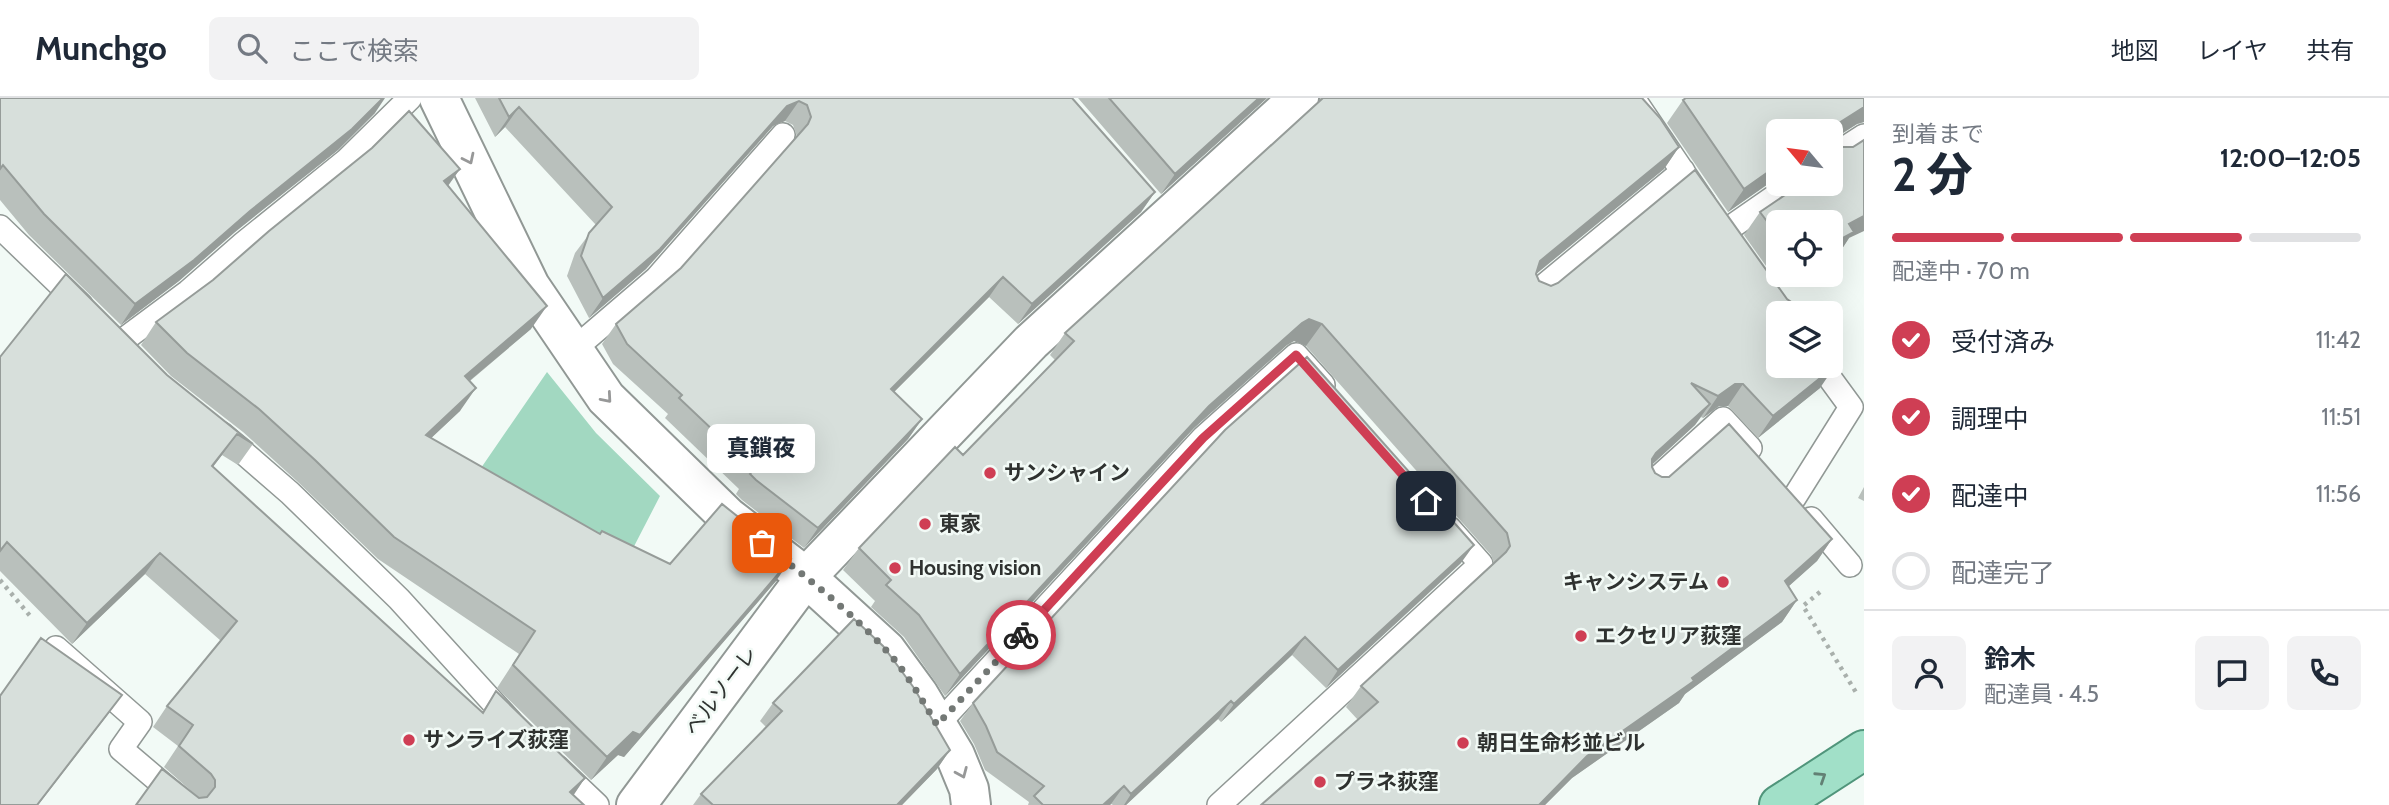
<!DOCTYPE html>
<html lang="ja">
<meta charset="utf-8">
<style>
:root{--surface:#fff;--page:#f2f2f3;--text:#1f2937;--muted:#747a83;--line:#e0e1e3;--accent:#cf3e54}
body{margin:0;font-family:Cabin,"Noto Sans JP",sans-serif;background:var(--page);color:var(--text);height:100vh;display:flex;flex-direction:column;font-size:26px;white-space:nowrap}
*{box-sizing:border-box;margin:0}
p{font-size:23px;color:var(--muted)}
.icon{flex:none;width:38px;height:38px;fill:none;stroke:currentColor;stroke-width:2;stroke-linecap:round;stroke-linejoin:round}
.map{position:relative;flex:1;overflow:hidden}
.panel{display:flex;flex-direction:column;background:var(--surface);width:525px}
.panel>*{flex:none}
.needle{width:46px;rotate:299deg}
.buttons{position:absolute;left:1766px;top:21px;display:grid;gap:14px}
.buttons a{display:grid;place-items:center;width:77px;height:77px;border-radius:10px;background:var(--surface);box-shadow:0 7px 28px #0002;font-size:35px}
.pin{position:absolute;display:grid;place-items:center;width:60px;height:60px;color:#fff;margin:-30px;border-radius:14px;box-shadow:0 4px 10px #0006}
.courier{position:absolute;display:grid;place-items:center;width:70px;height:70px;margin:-35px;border:5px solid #cf3e54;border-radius:50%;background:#fff;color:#222;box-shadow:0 2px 9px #0007}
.bubble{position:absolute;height:49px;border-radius:10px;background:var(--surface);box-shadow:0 7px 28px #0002;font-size:23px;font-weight:800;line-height:49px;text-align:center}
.overview em{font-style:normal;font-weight:800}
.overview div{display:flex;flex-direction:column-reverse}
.overview{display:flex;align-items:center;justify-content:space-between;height:119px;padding:0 28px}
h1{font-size:46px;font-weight:800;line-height:52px}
.bar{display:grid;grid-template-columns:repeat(4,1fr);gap:10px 7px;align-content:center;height:84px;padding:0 28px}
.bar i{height:9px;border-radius:5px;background:var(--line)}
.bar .on{background:var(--accent)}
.bar p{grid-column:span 4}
.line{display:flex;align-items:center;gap:18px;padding:0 28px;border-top:2px solid var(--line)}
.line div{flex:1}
.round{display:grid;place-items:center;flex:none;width:74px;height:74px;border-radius:10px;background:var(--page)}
ol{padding:0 28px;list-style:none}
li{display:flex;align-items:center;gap:21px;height:77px}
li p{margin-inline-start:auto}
li .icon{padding:7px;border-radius:50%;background:var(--accent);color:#fff;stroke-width:4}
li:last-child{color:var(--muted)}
li i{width:38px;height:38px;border:4px solid var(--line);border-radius:50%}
header{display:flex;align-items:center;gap:42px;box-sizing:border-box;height:98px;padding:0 35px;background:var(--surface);border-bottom:2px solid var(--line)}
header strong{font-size:33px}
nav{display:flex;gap:38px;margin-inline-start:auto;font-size:24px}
.search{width:490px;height:63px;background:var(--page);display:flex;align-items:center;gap:18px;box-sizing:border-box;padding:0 24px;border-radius:10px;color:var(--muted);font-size:26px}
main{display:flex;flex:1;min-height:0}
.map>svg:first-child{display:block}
</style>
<header>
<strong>Munchgo</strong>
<div class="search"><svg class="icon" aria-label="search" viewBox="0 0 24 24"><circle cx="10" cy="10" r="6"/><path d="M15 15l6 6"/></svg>ここで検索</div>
<nav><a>地図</a><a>レイヤ</a><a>共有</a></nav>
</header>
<main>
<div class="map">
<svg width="1864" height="707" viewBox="0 0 1864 707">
<rect width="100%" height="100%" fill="#f2faf6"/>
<path fill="#a2d8c1" d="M 547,274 L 596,335 L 660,398 L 628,460 L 481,370 Z"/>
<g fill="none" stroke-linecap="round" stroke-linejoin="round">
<g stroke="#919895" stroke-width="26">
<path id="lane" d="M 1633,0 L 1704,105
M 1830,60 L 1864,38
M 0,129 L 81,207
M 1724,134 L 1793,86
M 1534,196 L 1683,73
M 118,246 L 188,194 L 244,145 L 347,62 L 410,0
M 573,252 L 656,181 L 783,37
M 222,336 L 290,395 L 399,501 L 510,623
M 1650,387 L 1723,321 L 1750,350
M 1794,400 L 1851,309 L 1821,268
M 1811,421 L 1850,467
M 56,550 L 140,624 L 121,651 L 187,707
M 937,627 L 1203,340 L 1296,257 L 1323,287
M 557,669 L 597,707
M 1219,707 L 1481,466 L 1450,431"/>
</g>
<g stroke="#919895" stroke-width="42">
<path id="street" d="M 439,0 L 530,188 L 606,300 L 728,419 L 806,479 L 886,552 L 919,597 L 955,657 L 969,691 L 971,707
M 636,707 L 806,479 L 1031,244 L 1299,0"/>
</g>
<g stroke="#50957b" stroke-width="42">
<path id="primary" d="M 1779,707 L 1864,652"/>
</g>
<path stroke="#a9b0ac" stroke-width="4.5" stroke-dasharray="3.5 5" stroke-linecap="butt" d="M 0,482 L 31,519
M 1820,494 L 1803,508 L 1857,596"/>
<use href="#lane" stroke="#fff" stroke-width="23"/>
<use href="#street" stroke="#fff" stroke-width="38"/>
<use href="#primary" stroke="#a1e0c8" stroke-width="38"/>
</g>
<path fill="#b9c0bc" d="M 0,0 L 375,15 L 338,52 L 235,134 L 179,183 L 121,227 L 29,137 L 0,102 Z
M 475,0 L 1072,0 L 1155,94 L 1141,114 L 1018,226 L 989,199 L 894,294 L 922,321 L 908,341 L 804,450 L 742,402 L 736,396 L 739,391 L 665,320 L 668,316 L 613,266 L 602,246 L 616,226 L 681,170 L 797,39 L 793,27 L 785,23 L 773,28 L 646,171 L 589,220 L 567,178 L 575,155 L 596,127 L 505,29 L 495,39 Z
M 1078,0 L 1267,0 L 1161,96 Z
M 1320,0 L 1642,0 L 1679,49 L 1664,71 L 1536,176 L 1539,183 L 1820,290 L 1758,340 L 1728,308 L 1719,308 L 1703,320 L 1701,319 L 1695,327 L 1652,366 L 1652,369 L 1655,375 L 1662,379 L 1832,441 L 1817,463 L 1789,488 L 1797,502 L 1782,524 L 1685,596 L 1679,605 L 1572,680 L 1545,707 L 1261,707 L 1358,622 L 1346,609 L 1361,588 L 1494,466 L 1491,457 L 1306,248 L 1294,243 L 1287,247 L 1194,330 L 945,598 L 904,539 L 871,509 L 875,503 L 843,472 L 859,450 L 963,357 L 1055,262 L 1050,257 L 1065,235 L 1320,2 Z
M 1683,2 L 1864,24 L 1857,26 L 1834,41 L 1849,140 L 1838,157 L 1830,161 L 1830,124 L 1778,124 L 1778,177 L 1802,177 L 1781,189 L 1744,137 L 1760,114 L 1830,86 L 1830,33 L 1778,33 L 1778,79 L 1728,114 L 1667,25 Z
M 460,71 L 448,88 L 531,231 L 470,283 L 460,313 L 431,340 L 600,436 L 670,466 L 776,483 L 624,659 L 618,657 L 591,682 L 497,590 L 519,556 L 378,461 L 299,385 L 243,334 L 171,278 L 141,247 L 156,224 Z
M 0,259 L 167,277 L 253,346 L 238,367 L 222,357 L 213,369 L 482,614 L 496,593 L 585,680 L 573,697 L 198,699 L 164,669 L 178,648 L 153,629 L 167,608 L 221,543 L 145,476 L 72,546 L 0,473 Z
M 1864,389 L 1864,403 L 1858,400 Z
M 1461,465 L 1326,590 L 1292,557 L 1221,624 L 1218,621 L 1126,707 L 1113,707 L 1111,706 L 1110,707 L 1028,707 L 1029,704 L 985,672 L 974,646 L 960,623 L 973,605 Z
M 773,605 L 950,652 L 937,671 L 902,707 L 693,707 L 701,696 L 766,629 L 760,623 Z"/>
<path fill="#969c99" d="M 383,0 L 385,0 L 375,15 L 338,52 L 235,134 L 179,183 L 121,227 L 135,206 L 250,113 Z
M 1259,0 L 1267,0 L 1161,96 L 1175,76 Z
M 799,3 L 785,23 L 773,28 L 646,171 L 589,220 L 603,200 L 787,8 Z
M 519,9 L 505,29 L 495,39 L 509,19 Z
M 1864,9 L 1864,24 L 1857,26 L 1830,43 L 1830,37 L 1839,25 Z
M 1679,49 L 1664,71 L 1525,185 L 1540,163 Z
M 1778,67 L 1778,79 L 1728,114 L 1744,91 Z
M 460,71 L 444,93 L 444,83 Z
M 1155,94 L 1141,114 L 1018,226 L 1032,206 Z
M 1864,118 L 1864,133 L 1849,140 L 1838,157 L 1830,161 L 1830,147 L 1849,126 Z
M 1789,177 L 1802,177 L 1781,189 Z
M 1003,179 L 989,199 L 877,311 L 891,291 Z
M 547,208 L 531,231 L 449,300 L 465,278 Z
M 1309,221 L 1322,226 L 1306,248 L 1294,243 L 1287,247 L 1194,330 L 945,598 L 960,576 L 1209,308 L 1302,225 Z
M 1835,268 L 1820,290 L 1758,340 L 1773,318 Z
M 1735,286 L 1743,286 L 1728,308 L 1719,308 L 1703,320 L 1718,298 Z
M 476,290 L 460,313 L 410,360 L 426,337 Z
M 1710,306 L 1695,327 L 1641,377 L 1656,355 Z
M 922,321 L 908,341 L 804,450 L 818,430 Z
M 237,336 L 222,357 L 197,389 L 212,368 Z
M 1832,441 L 1817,463 L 1770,505 L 1785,483 Z
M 1474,447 L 1461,465 L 1326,590 L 1338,572 Z
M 160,455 L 145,476 L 72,546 L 87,525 Z
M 791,461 L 776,483 L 624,659 L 618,657 L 591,682 L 607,659 Z
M 1797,502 L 1782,524 L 1685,596 L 1679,605 L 1572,680 L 1545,707 L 1539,707 L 1587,658 Z
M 1305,539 L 1292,557 L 1221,624 L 1234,606 Z
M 122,597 L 109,615 L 38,707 L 37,707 Z
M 1231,603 L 1218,621 L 1126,707 L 1124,707 L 1131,696 Z
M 950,652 L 937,671 L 902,707 L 897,707 Z
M 585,680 L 571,701 L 570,694 Z
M 1124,688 L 1111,706 L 1110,707 L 1103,707 Z"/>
<path fill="#d7dfdb" stroke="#969c99" stroke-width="2" d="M 0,0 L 383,0 L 352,31 L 250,113 L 194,162 L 135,206 L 44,116 L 3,67 L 0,71 Z
M 499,0 L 1072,0 L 1155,94 L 1032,206 L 1003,179 L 891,291 L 922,321 L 818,430 L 756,382 L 750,376 L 754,371 L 679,300 L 682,297 L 627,246 L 616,226 L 681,170 L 808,26 L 811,19 L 807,7 L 799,3 L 787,8 L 660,151 L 603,200 L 581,158 L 589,135 L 612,109 L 519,9 L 509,19 Z
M 1109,0 L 1259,0 L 1175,76 Z
M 1323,0 L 1642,0 L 1660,20 L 1679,49 L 1540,163 L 1536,176 L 1539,183 L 1551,188 L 1558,185 L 1695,72 L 1787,201 L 1794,206 L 1801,215 L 1778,215 L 1778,268 L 1830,268 L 1830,262 L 1835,268 L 1773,318 L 1743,286 L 1735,286 L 1718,298 L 1691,285 L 1710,306 L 1656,355 L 1652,361 L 1652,369 L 1655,375 L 1662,379 L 1669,379 L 1729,326 L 1832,441 L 1785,483 L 1797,502 L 1692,580 L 1694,583 L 1587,658 L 1539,707 L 1261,707 L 1378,604 L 1361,588 L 1506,454 L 1510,448 L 1507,435 L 1322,226 L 1309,221 L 1302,225 L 1209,308 L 960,576 L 919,517 L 886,487 L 891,482 L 859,450 L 955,349 L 963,357 L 1074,243 L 1065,235 Z
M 1686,0 L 1864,0 L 1864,9 L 1839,25 L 1832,37 L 1835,45 L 1841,49 L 1853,49 L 1864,42 L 1864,118 L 1849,126 L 1854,134 L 1830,147 L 1830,124 L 1778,124 L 1778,138 L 1760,114 L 1801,86 L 1830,86 L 1830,33 L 1778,33 L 1778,67 L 1744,91 L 1683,2 Z
M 409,13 L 460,71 L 444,83 L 547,208 L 465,278 L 476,290 L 426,337 L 600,436 L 602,433 L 670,466 L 722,406 L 791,461 L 640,637 L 633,634 L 607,659 L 513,567 L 535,533 L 394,439 L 315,362 L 259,311 L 187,255 L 156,224 L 213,182 L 269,133 L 372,50 Z
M 66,176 L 167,277 L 253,346 L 237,336 L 212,368 L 483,615 L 496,593 L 585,680 L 570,694 L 584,707 L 136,707 L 162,671 L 199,700 L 207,699 L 215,689 L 215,682 L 211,676 L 179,648 L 193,627 L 167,608 L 237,523 L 160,455 L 87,525 L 7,444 L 0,453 L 0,259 Z
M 1307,259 L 1474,447 L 1338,572 L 1305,539 L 1234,606 L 1231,603 L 1131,696 L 1124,688 L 1103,707 L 1043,707 L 1034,698 L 1044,688 L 997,654 L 986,628 L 973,605 L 1225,332 Z
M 854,521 L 883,548 L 914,590 L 950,652 L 897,707 L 713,707 L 701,696 L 782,613 L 773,605 Z
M 41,540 L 122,597 L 37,707 L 0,707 L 0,598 Z"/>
<defs><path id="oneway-chevron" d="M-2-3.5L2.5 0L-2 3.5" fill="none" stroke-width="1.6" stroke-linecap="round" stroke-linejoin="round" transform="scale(1.75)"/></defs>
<g stroke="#979898">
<use href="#oneway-chevron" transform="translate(469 61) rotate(64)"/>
<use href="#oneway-chevron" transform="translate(607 300) rotate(49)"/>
<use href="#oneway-chevron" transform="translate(962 675) rotate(67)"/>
</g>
<use stroke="#628074" href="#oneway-chevron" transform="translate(1821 679) rotate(-33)"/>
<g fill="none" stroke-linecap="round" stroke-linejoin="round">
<path stroke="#737875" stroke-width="7" stroke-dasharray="0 12.6" d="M 762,445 C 804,477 849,512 885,551 C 906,573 922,602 937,627 L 1021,537"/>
<path stroke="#cf3e54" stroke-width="9" d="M 1021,537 L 1203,340 L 1296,257 L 1426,403"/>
</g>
<g fill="#cf3e54" stroke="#f2faf6" stroke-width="2.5">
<circle cx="990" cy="375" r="7"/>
<circle cx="925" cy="426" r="7"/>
<circle cx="895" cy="470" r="7"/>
<circle cx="1723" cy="484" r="7"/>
<circle cx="1581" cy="538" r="7"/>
<circle cx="409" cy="642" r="7"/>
<circle cx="1463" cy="645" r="7"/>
<circle cx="1320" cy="684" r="7"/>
</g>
<g text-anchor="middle" stroke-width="5" stroke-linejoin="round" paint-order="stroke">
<g font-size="21" font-weight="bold" fill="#2f3230" stroke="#f2faf6" text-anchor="start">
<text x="1004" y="382">サンシャイン</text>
<text x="939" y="433">東家</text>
<text x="909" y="477">Housing vision</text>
<text x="1709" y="491" text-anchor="end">キャンシステム</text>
<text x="1595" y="545">エクセリア荻窪</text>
<text x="423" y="649">サンライズ荻窪</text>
<text x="1477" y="652">朝日生命杉並ビル</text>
<text x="1334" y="691">プラネ荻窪</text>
</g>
<g font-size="21" fill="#2f3230" stroke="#f2faf6">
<text transform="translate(721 593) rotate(-53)" y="7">ベルソーレ</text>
</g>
</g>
</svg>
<div class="buttons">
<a><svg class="needle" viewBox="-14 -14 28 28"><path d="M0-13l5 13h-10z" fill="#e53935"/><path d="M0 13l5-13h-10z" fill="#747a83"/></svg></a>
<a><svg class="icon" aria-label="locate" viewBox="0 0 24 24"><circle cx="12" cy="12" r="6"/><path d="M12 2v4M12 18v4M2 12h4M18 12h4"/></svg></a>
<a><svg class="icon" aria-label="layers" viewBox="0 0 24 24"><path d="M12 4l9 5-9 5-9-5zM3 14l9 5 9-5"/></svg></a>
</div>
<div class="pin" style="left:762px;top:445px;background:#ea580c"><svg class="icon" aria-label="bag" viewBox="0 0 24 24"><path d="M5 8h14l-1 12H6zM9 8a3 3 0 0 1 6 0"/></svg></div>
<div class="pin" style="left:1426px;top:403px;background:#1f2937"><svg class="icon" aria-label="home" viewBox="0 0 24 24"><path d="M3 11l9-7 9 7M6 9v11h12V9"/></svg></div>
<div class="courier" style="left:1021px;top:537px"><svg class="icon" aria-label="bike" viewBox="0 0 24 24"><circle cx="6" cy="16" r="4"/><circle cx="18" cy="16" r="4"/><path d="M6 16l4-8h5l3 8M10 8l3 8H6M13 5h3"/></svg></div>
<div class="bubble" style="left:707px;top:326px;width:108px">真鎖夜</div>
</div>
<section class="panel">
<div class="overview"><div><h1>2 分</h1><p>到着まで</p></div><em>12:00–12:05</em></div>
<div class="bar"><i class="on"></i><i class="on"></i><i class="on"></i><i></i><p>配達中 · 70 m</p></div>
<ol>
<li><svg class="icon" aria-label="check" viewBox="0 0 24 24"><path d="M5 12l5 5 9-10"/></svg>受付済み<p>11:42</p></li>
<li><svg class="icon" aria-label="check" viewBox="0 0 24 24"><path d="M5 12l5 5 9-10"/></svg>調理中<p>11:51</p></li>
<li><svg class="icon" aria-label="check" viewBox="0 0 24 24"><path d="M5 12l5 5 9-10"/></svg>配達中<p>11:56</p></li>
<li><i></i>配達完了</li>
</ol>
<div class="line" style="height:126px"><a class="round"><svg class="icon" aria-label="person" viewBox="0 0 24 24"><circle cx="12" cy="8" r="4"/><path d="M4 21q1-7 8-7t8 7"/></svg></a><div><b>鈴木</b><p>配達員 · 4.5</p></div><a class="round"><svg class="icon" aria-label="chat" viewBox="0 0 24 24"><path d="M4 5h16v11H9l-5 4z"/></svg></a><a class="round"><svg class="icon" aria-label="phone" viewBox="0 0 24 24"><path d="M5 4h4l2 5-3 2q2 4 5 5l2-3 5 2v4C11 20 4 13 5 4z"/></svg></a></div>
</section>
</main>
